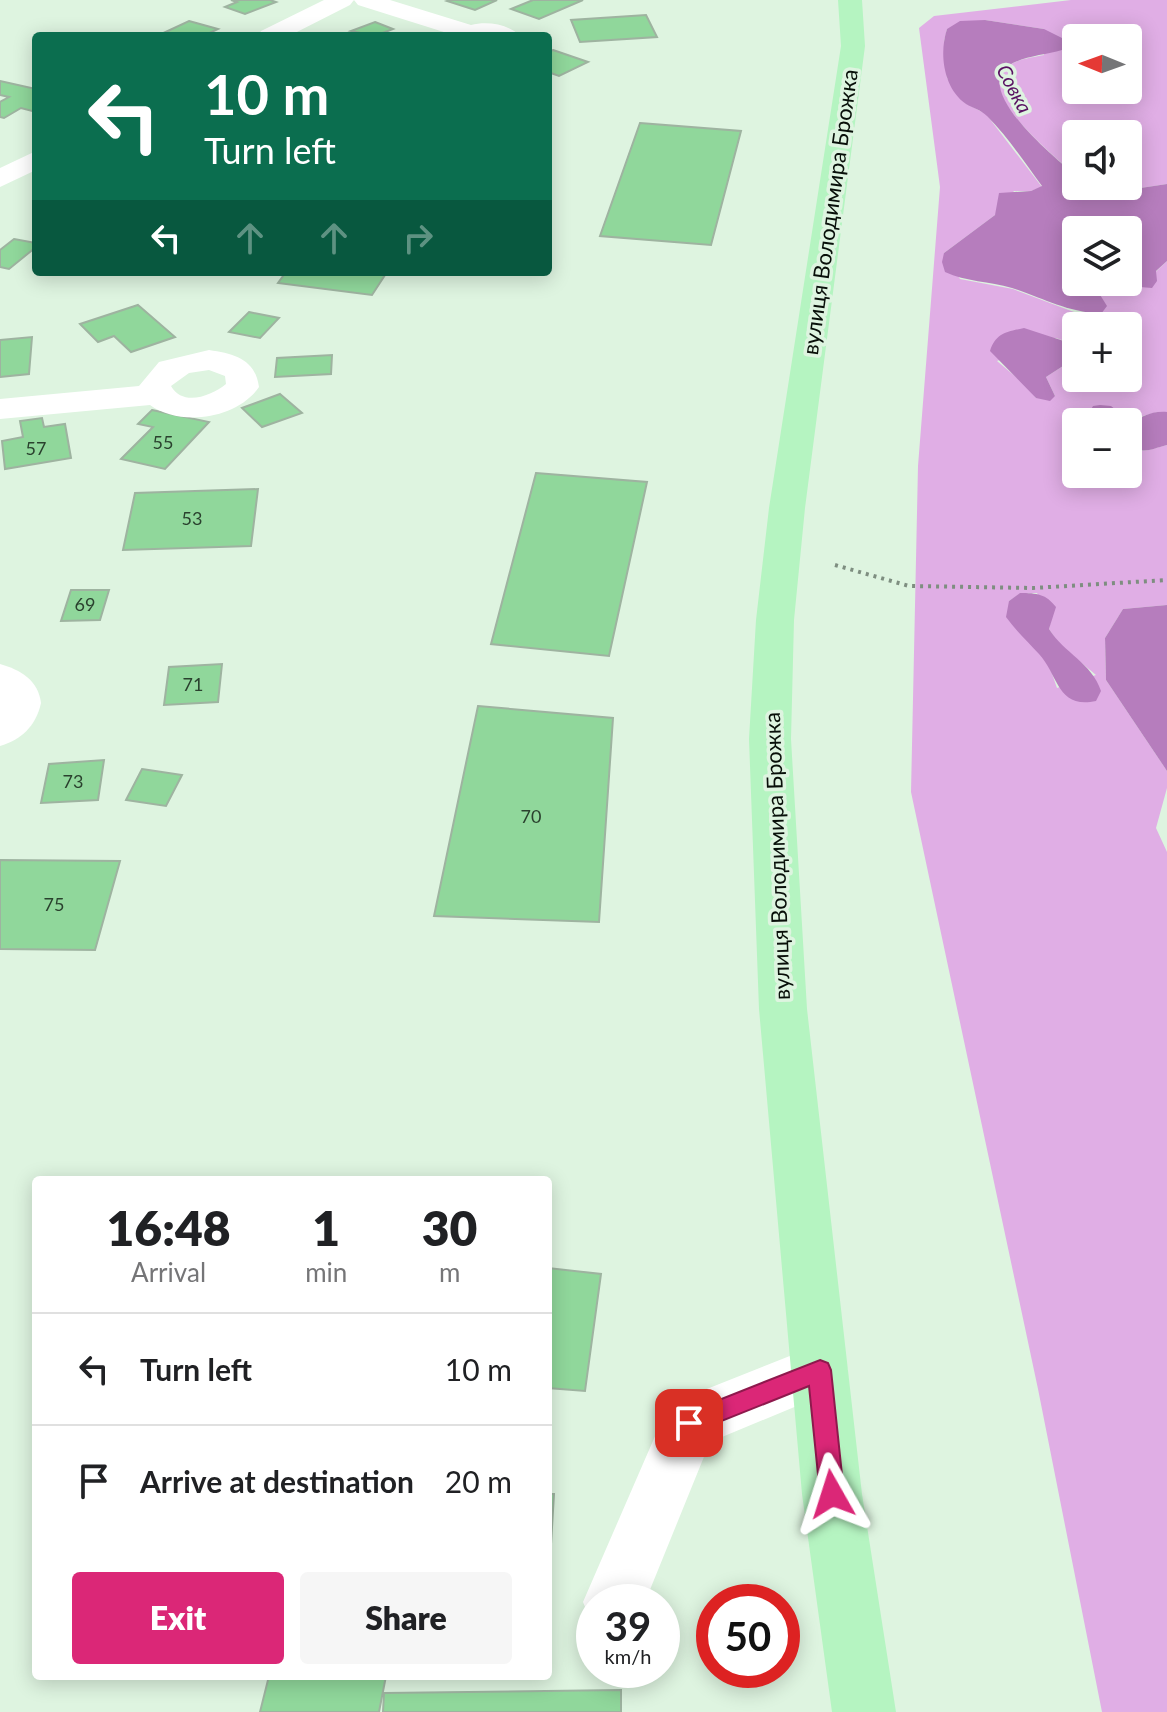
<!DOCTYPE html>
<html lang="en">
<head>
<meta charset="utf-8">
<style>
  :root { --surface:#fff; --page:#f6f6f6; --text:#202124; --muted:#757577; --line:#e0e0e0; --accent:#db2777 }
  body { margin:0; font-family:Lato,sans-serif; background:var(--page); color:var(--text); height:100vh; display:flex; flex-direction:column; font-size:30px; white-space:nowrap }
  * { box-sizing:border-box; margin:0 }
  p { font-size:26px; color:var(--muted) }
  .icon { flex:none; width:44px; height:44px; fill:none; stroke:currentColor; stroke-width:2; stroke-linecap:round; stroke-linejoin:round }
  .map { position:relative; flex:1; overflow:hidden }
  .details { position:absolute; left:32px; top:1176px; width:520px; height:504px; display:flex; flex-direction:column; background:var(--surface); border-radius:8px; box-shadow:0 4px 20px #0003 }
  .details>* { flex:none }
  .guide { position:absolute; left:32px; top:32px; width:520px; height:244px; border-radius:8px; box-shadow:0 4px 20px #0003; background:#0b6e4f; color:#fff; overflow:hidden }
  .needle { width:52px; rotate:271deg }
  .fabs { position:absolute; left:1062px; top:24px; display:grid; gap:16px }
  .fabs a { display:grid; place-items:center; width:80px; height:80px; border-radius:8px; background:var(--surface); box-shadow:0 4px 20px #0003; font-size:40px }
  .speed { position:absolute; left:576px; top:1584px; display:flex; gap:16px; font-size:40px; font-weight:700; text-align:center }
  .speed>* { display:grid; place-content:center; width:104px; height:104px; border-radius:50%; background:var(--surface); box-shadow:0 4px 20px #0003; line-height:1 }
  .speed small { font-size:20px; font-weight:400 }
  .speed .limit { border:12px solid #d22; background:#fff; color:#111 }
  .pin { position:absolute; display:grid; place-items:center; width:68px; height:68px; color:#fff; margin:-34px; border-radius:16px; box-shadow:0 4px 12px #0006 }
  .me { position:absolute; width:88px; margin:-44px; rotate:354deg; stroke-linejoin:round; filter:drop-shadow(0 0 6px #0008) }
  .turn { display:flex; align-items:center; gap:28px; height:168px; padding:0 40px; font-size:36px }
  .turn .icon { width:104px; height:104px; stroke-width:2.5 }
  .turn b { display:block; font-size:56px; line-height:68px }
  .lanes { display:flex; align-items:center; height:76px; padding:0 40px; background:#0003; justify-content:center; gap:40px; direction:ltr }
  .lanes .off { opacity:.35 }
  .eta { display:flex; justify-content:space-evenly; align-items:center; height:136px; text-align:center }
  .eta b { font-size:48px; font-weight:800; line-height:56px }
  .action { display:flex; gap:16px; margin-top:auto; padding:16px 40px }
  .action a { flex:1; height:92px; border-radius:8px; background:var(--accent); color:#fff; font-size:32px; font-weight:800; line-height:92px; text-align:center }
  .action a+a { background:var(--page); color:var(--text) }
  ul { padding:0; list-style:none }
  li { display:flex; align-items:center; gap:24px; height:112px; padding:0 40px; border-top:2px solid var(--line) }
  li div { flex:1 }
  li b { display:block; font-size:30px }
  li em { font-style:normal }
  .map>svg:first-child { display:block }
  .green { fill:#e0aee5; fill-rule:evenodd }
  .water { fill:#b67dbd }
  .building { fill:#90d79b; stroke:#9eb3a0; stroke-width:2 }
  .lines { fill:none; stroke-linecap:round; stroke-linejoin:round }
  .path { stroke:#7e8e80; stroke-width:4; stroke-dasharray:3 5; stroke-linecap:butt }
  .minor { fill:#fff; fill-rule:evenodd }
  .major { fill:#b5f4c1; fill-rule:evenodd }
  .route { fill:#db2777; stroke:#8e194d; stroke-width:2 }
  .labels { text-anchor:middle; stroke-width:7; stroke-linejoin:round; paint-order:stroke }
  .number-label { font-size:18px; fill:#2a412e }
  .far-water-label { font-size:20px; font-style:italic; fill:#591262; stroke:#def4e0 }
  .street-label { font-size:22px; fill:#080f09; stroke:#def4e0 }
</style>
</head>
<body>
<div class="map">
<svg width="1167" height="1712" viewBox="0 0 1167 1712">
  <rect width="100%" height="100%" fill="#def4e0"/>
  <path class="green" d="M 1071,0 L 1167,0 L 1167,184 L 1134,189 L 1105,186 L 1128,186 L 1128,134 L 1076,134 L 1076,176 C 1057,158 989,104 1000,76 C 1006,60 1030,58 1044,55 L 1044,29 L 985,20 L 947,29 L 944,41 L 947,78 L 965,103 L 986,114 L 1042,187 L 1031,191 L 1014,191 L 995,215 L 944,253 L 960,279 L 1013,289 L 1074,312 L 1101,314 L 1097,290 L 1105,282 L 1128,282 L 1140,287 L 1167,261 L 1167,412 C 1146,411 1142,422 1118,415 L 1116,410 L 1088,414 L 1092,422 L 1076,422 L 1076,474 L 1128,474 L 1128,447 C 1146,454 1150,449 1167,445 L 1167,605 L 1123,609 L 1105,638 L 1106,680 L 1167,771 L 1167,788 L 1156,828 L 1167,852 L 1167,1712 L 1102,1712 L 1038,1389 L 911,792 L 918,466 L 940,187 L 919,28 L 934,16 ZM 1076,38 L 1128,38 L 1128,90 L 1076,90 ZM 1076,326 L 1128,326 L 1128,375 L 1132,379 L 1125,389 L 1115,389 L 1104,378 L 1076,378 L 1076,368 L 1063,366 L 1046,377 L 1055,396 L 1036,398 L 1029,388 L 997,361 L 1056,338 L 1076,345 ZM 1021,593 L 1037,593 L 1051,620 L 1049,629 L 1059,644 L 1096,675 L 1057,688 L 1050,668 L 1009,601 Z"/>
  <g class="water">
    <path d="M 985,20 L 1044,29 L 1064,39 L 1062,50 C 1045,55 1023,56 1008,66 C 973,92 1057,159 1076,176 L 1076,186 L 1134,189 L 1167,184 L 1167,261 L 1156,271 L 1157,281 L 1152,288 L 1140,287 L 1128,282 L 1128,230 L 1076,230 L 1076,282 L 1105,282 L 1097,290 L 1107,306 L 1101,314 C 1064,311 1045,299 1012,288 C 989,281 966,282 945,272 L 942,262 L 944,253 L 995,215 L 999,193 L 1031,191 L 1042,186 C 1025,163 1008,137 987,116 C 981,110 973,108 966,104 C 943,88 939,53 947,29 L 960,21 Z"/>
    <path d="M 1024,328 L 1076,345 L 1076,368 L 1063,366 L 1046,377 L 1055,396 L 1050,401 L 1036,398 L 990,351 C 996,333 1006,332 1024,328 Z"/>
    <path d="M 1100,405 L 1111,406 C 1141,432 1137,410 1167,412 L 1167,445 C 1151,449 1146,454 1128,447 L 1128,422 L 1092,422 L 1088,415 L 1093,406 Z"/>
    <path d="M 1020,593 C 1037,593 1046,594 1056,607 L 1049,629 C 1064,653 1092,663 1101,691 L 1096,701 C 1057,709 1059,676 1039,654 C 1028,642 1016,631 1006,617 L 1009,601 Z"/>
    <path d="M 1167,605 L 1167,771 L 1106,680 L 1105,638 L 1123,609 Z"/>
  </g>
  <g class="building">
    <path d="M 231,0 L 270,0 L 276,2 L 245,14 L 225,7 L 237,2 Z"/>
    <path d="M 450,0 L 497,0 L 475,10 L 447,1 Z"/>
    <path d="M 533,0 L 583,0 L 539,19 L 511,9 Z"/>
    <path d="M 646,15 L 657,37 L 580,42 L 571,20 Z"/>
    <path d="M 189,21 L 218,29 L 203,36 L 157,36 Z"/>
    <path d="M 375,22 L 393,29 L 375,36 L 351,31 Z"/>
    <path d="M 553,50 L 588,62 L 559,76 L 548,72 L 548,53 Z"/>
    <path d="M 0,81 L 36,89 L 36,112 L 21,108 L 4,118 L 0,117 L 0,102 L 9,97 L 0,95 Z"/>
    <path d="M 640,123 L 741,131 L 711,245 L 600,236 Z"/>
    <path d="M 14,239 L 36,243 L 36,247 L 9,269 L 0,267 L 0,250 Z"/>
    <path d="M 286,272 L 387,272 L 372,295 L 278,283 Z"/>
    <path d="M 138,305 L 175,337 L 131,352 L 114,336 L 98,342 L 80,324 Z"/>
    <path d="M 249,312 L 279,318 L 260,338 L 229,332 Z"/>
    <path d="M 32,337 L 29,374 L 0,377 L 0,340 Z"/>
    <path d="M 332,355 L 331,374 L 275,377 L 277,358 Z"/>
    <path d="M 280,394 L 302,413 L 262,427 L 242,408 Z"/>
    <path d="M 152,410 L 209,422 L 165,469 L 121,459 L 153,427 L 138,424 Z"/>
    <path d="M 42,418 L 44,427 L 65,424 L 71,458 L 5,469 L 2,441 L 23,437 L 20,421 Z"/>
    <path d="M 536,473 L 647,482 L 609,656 L 491,644 Z"/>
    <path d="M 258,489 L 251,546 L 123,550 L 135,493 Z"/>
    <path d="M 71,590 L 109,590 L 100,620 L 61,621 Z"/>
    <path d="M 222,664 L 218,702 L 164,705 L 169,667 Z"/>
    <path d="M 478,706 L 613,718 L 599,922 L 434,916 Z"/>
    <path d="M 104,760 L 98,800 L 41,803 L 49,764 Z"/>
    <path d="M 142,769 L 182,775 L 166,806 L 126,800 Z"/>
    <path d="M 0,860 L 120,861 L 95,950 L 0,949 Z"/>
    <path d="M 548,1268 L 601,1274 L 585,1391 L 548,1388 Z"/>
    <path d="M 548,1494 L 554,1494 L 551,1544 L 548,1544 Z"/>
    <path d="M 269,1676 L 386,1676 L 379,1712 L 260,1712 Z"/>
    <path d="M 621,1690 L 621,1712 L 383,1712 L 384,1693 Z"/>
  </g>
  <g class="lines">
    <path class="path" d="M 835,565 L 909,586 L 1033,588 L 1167,580"/>
    <g class="minor">
      <path d="M 324,0 L 354,0 L 350,5 L 289,36 L 258,36 L 261,31 Z"/>
      <path d="M 354,0 L 390,0 L 471,25 C 487,21 509,24 520,36 L 445,36 L 447,33 L 358,5 Z"/>
      <path d="M 36,151 L 36,170 L 0,187 L 0,168 Z"/>
      <path d="M 209,350 C 235,354 255,359 259,387 C 237,419 180,427 150,405 L 0,419 L 0,399 L 139,386 L 159,362 ZM 209,370 L 225,376 L 226,384 C 211,396 183,407 171,386 L 189,373 Z"/>
      <path d="M 0,664 C 21,670 38,680 41,703 C 36,726 21,740 0,746 Z"/>
      <path d="M 820,1344 L 840,1352 L 848,1370 L 840,1388 L 710,1442 L 645,1602 L 594,1602 L 592,1624 L 583,1602 L 669,1404 Z"/>
    </g>
    <path class="major" d="M 838,0 L 862,0 L 865,46 L 805,508 L 794,620 L 791,739 L 807,1009 L 862,1494 L 896,1712 L 832,1712 L 802,1494 L 759,1009 L 749,739 L 756,620 L 769,508 L 841,46 Z"/>
  </g>
  <path class="route" d="M 820,1360 L 828,1363 L 831,1370 L 844,1494 L 840,1502 L 832,1506 L 823,1502 L 820,1494 L 809,1386 L 689,1434 L 681,1431 L 677,1423 L 681,1415 Z"/>
  <g class="labels">
    <g class="number-label">
      <text x="163" y="449">55</text>
      <text x="36" y="455">57</text>
      <text x="192" y="525">53</text>
      <text x="85" y="611">69</text>
      <text x="193" y="691">71</text>
      <text x="73" y="788">73</text>
      <text x="531" y="823">70</text>
      <text x="54" y="911">75</text>
    </g>
    <g class="far-water-label">
      <text transform="translate(1014 89) rotate(62)" y="7">Совка</text>
    </g>
    <g class="street-label">
      <text transform="translate(830 212) rotate(-82)" y="8">вулиця Володимира Брожка</text>
      <text transform="translate(777 856) rotate(-92)" y="8">вулиця Володимира Брожка</text>
    </g>
  </g>
</svg>
<div class="fabs">
<a><svg class="needle" viewBox="-14 -14 28 28"><path d="M0-13l5 13h-10z" fill="#e53935"/><path d="M0 13l5-13h-10z" fill="#757577"/></svg></a>
<a><svg class="icon" aria-label="sound" viewBox="0 0 24 24"><path d="M4 9h4l5-4v14l-5-4H4zM17 9q2 3 0 6"/></svg></a>
<a><svg class="icon" aria-label="layers" viewBox="0 0 24 24"><path d="M12 4l9 5-9 5-9-5zM3 14l9 5 9-5"/></svg></a>
<a>+</a>
<a>−</a>
</div>
<div class="speed"><div>39<small>km/h</small></div><div class="limit">50</div></div>
<div class="pin" style="left:689px;top:1423px;background:#d93025"><svg class="icon" aria-label="arrive" viewBox="0 0 24 24"><path d="M6 21V4h12l-3 4 3 4H6"/></svg></div>
<svg class="me" style="left:832px;top:1494px" viewBox="-20 -20 40 40"><path d="M0-17L14 15 0 8-14 15z" fill="#db2777" stroke="#fff" stroke-width="4"/></svg>
<div class="guide">
<div class="turn"><svg class="icon" aria-label="left" viewBox="0 0 24 24"><path d="M17 20v-9H6M10 6l-5 5 5 5"/></svg><div><b>10 m</b>Turn left</div></div>
<div class="lanes"><svg class="icon" aria-label="left" viewBox="0 0 24 24"><path d="M17 20v-9H6M10 6l-5 5 5 5"/></svg><svg class="icon off" aria-label="ahead" viewBox="0 0 24 24"><path d="M12 20V5M6 11l6-6 6 6"/></svg><svg class="icon off" aria-label="ahead" viewBox="0 0 24 24"><path d="M12 20V5M6 11l6-6 6 6"/></svg><svg class="icon off" aria-label="right" viewBox="0 0 24 24"><path d="M7 20v-9h11M14 6l5 5-5 5"/></svg></div>
</div>
<section class="details">
<div class="eta">
<div><b>16:48</b><p>Arrival</p></div>
<div><b>1</b><p>min</p></div>
<div><b>30</b><p>m</p></div>
</div>
<ul>
<li><svg class="icon" aria-label="left" viewBox="0 0 24 24"><path d="M17 20v-9H6M10 6l-5 5 5 5"/></svg><div><b>Turn left</b></div><em>10 m</em></li>
<li><svg class="icon" aria-label="arrive" viewBox="0 0 24 24"><path d="M6 21V4h12l-3 4 3 4H6"/></svg><div><b>Arrive at destination</b></div><em>20 m</em></li>
</ul>
<div class="action"><a>Exit</a><a>Share</a></div>
</section>
</div>
</body>
</html>
